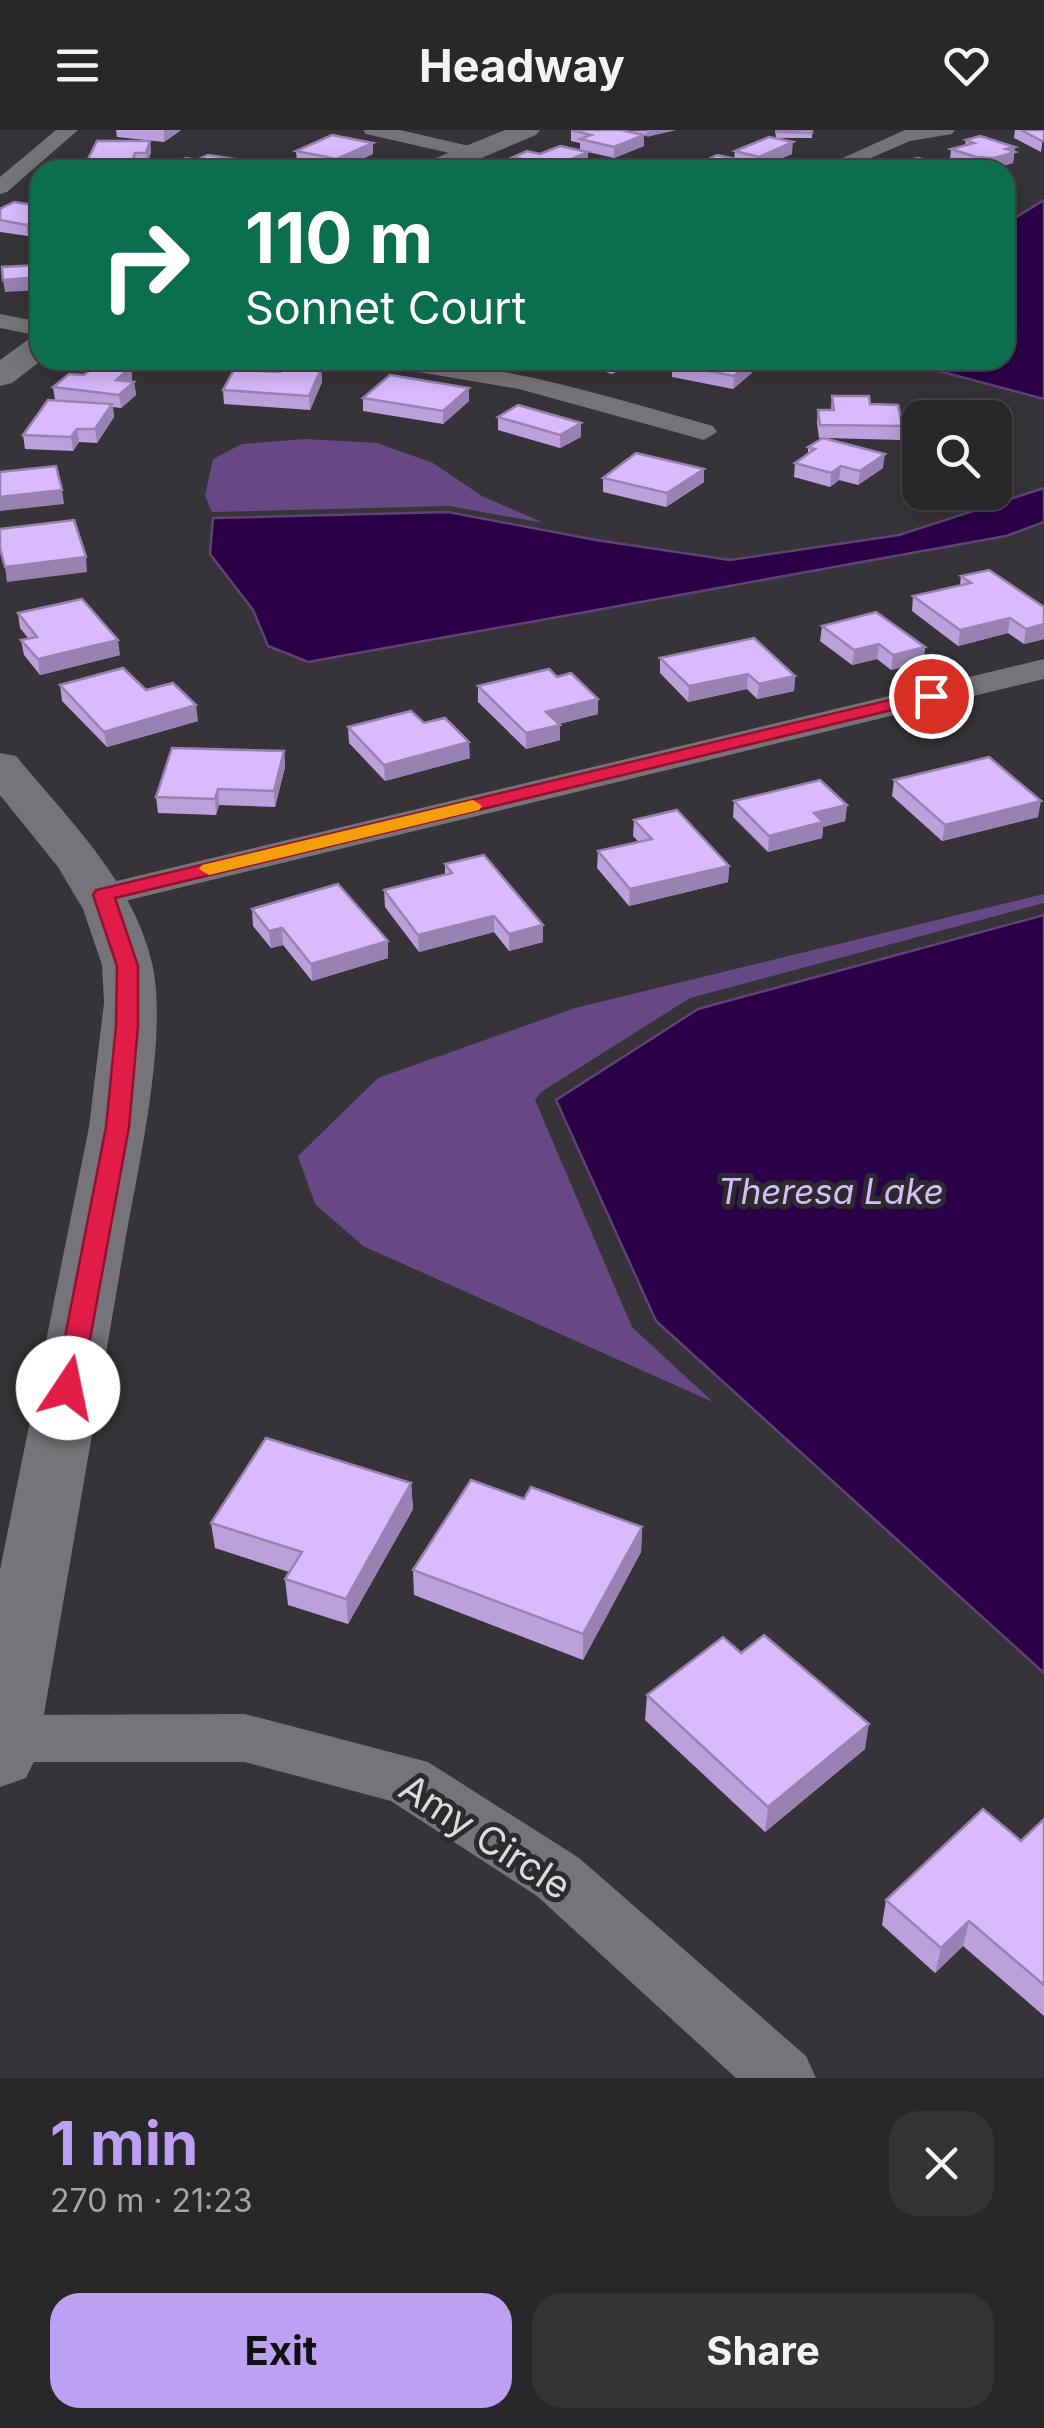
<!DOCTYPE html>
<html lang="en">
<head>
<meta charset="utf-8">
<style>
  :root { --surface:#28272a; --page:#343336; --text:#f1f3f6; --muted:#a5a5a8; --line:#444447; --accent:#bca0f2 }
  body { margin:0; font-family:Inter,sans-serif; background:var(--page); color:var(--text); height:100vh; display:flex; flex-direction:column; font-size:38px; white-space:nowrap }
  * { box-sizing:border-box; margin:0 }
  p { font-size:32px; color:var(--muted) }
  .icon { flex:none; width:55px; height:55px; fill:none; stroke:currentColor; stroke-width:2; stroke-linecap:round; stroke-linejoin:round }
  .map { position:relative; height:1948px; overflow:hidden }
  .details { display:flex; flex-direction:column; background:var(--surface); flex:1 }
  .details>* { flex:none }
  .banner { position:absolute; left:30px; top:30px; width:985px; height:210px; border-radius:30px; box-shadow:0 5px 25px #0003,0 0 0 2px var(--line); background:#0b6e4f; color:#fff; overflow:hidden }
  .controls { position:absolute; left:902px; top:270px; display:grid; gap:20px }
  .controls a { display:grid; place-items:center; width:110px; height:110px; border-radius:20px; background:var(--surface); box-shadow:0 5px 25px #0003,0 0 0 2px var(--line); font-size:50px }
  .pin { position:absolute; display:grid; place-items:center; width:85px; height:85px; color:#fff; margin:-42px; border:5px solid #fff; border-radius:50%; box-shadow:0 2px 10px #0007 }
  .me { position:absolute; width:110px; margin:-55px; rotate:11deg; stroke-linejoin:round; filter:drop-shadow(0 0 8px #0008) }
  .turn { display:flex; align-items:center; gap:35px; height:210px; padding:0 50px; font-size:45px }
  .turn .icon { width:130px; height:130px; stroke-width:2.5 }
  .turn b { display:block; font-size:70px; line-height:85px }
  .round { display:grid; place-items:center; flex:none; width:105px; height:105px; border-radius:30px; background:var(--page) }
  .summary { display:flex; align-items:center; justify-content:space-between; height:170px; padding:0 50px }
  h1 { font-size:60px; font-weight:700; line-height:75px; color:var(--accent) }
  .button { display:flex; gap:20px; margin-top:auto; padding:20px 50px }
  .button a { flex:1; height:115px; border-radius:30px; background:var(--accent); color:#111; font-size:40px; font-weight:700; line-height:115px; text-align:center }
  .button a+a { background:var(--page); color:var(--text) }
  header { display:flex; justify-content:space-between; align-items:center; height:130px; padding:0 50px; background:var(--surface); font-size:45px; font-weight:700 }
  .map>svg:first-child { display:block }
  .green { fill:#664885 }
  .water { fill:#2c0049; stroke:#614275; stroke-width:2.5 }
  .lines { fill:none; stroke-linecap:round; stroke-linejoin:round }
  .minor { fill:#767478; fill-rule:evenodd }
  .tertiary { fill:#767478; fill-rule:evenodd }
  .wall { fill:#bba0da }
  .shaded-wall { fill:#9882b1 }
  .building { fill:#d9bafd; stroke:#9882b1; stroke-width:2.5 }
  .route { fill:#e11d48; stroke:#92132f; stroke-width:2.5 }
  .slow { fill:#f59e0b }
  .labels { text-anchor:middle; stroke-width:10; stroke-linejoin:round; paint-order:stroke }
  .water-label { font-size:35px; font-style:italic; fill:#d7baf8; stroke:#2c2a2e }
  .near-street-label { font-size:38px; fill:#dcdbdd; stroke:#2c2a2e }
</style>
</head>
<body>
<header><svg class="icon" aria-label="menu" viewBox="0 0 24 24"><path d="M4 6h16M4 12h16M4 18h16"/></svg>Headway<svg class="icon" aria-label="heart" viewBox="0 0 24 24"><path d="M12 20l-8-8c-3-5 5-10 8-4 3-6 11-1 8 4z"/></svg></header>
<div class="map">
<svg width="1044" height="1948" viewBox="0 0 1044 1948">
  <rect width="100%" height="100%" fill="#363438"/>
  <g class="green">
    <path d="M 305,309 L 377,313 L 433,333 L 482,366 L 544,393 L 449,376 L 212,382 L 205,366 L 213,329 L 242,314 Z"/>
    <path d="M 1044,764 L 1044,773 L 690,868 L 541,962 L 535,970 L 632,1197 L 713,1272 L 363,1116 L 315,1074 L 298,1026 L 378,948 L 575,878 Z"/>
  </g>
  <g class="water">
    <path d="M 1044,70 L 1044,269 L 935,240 L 878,230 L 1005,230 L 1005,94 Z"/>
    <path d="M 1044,358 L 1044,392 L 1006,406 L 308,532 L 268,516 L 253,480 L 210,424 L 213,388 L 448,382 L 596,410 L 730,430 L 899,405 Z"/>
    <path d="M 1044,785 L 1044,1543 L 656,1191 L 556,970 L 698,879 Z"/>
  </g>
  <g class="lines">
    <g class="minor">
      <path d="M 56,0 L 78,0 L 7,62 L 0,64 L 0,47 Z"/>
      <path d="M 363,0 L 400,0 L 478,18 L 481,22 L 471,28 L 366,4 Z"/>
      <path d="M 905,0 L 955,0 L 952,4 L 910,11 L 843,40 L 816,40 Z"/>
      <path d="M 0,184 L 40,192 L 40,206 L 0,198 Z"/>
      <path d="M 382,230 C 497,230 604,266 713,296 L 717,302 L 704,310 L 519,259 L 395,238 Z"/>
      <path d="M 1044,529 L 1044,549 L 104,776 L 91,773 L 85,765 L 91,757 L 104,754 Z"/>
      <path d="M 245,1584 L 428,1632 L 579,1728 L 806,1926 L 816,1948 L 736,1948 L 537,1766 L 391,1671 L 245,1632 L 0,1632 L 3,1585 Z"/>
    </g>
    <g class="tertiary">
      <path d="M 505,0 L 540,0 L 536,5 L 453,40 L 417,40 L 421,34 Z"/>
      <path d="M 40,206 L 42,230 L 12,253 L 0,256 L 0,230 L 29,209 Z"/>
      <path d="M 0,623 L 16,626 C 68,689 133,751 152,833 C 169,907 137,1041 124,1118 C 95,1287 66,1456 37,1625 L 26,1648 L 0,1657 L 0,1440 L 89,997 L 104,873 L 102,835 L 83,779 L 58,737 L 0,665 Z"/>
    </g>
  </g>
  <g class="wall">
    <path d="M 116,0 L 181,0 L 164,12 L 117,7 Z"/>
    <path d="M 571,0 L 624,1 L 676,0 L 644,6 L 644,16 L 614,28 L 588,22 L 588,33 L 571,40 L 494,40 L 513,34 L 513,27 L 580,20 L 580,13 L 571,11 Z"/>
    <path d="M 775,0 L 812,0 L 812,8 L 776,8 Z"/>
    <path d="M 1015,0 L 1044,0 L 1041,22 L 1014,8 Z"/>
    <path d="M 966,10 L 1015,17 L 1013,33 L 993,39 L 975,38 L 950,30 L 951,19 L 965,15 Z"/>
    <path d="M 150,11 L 151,22 L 147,34 L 136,34 L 134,40 L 88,40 L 87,31 Z"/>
    <path d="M 296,21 L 373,24 L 338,40 L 297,32 Z"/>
    <path d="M 735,21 L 792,24 L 758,38 L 745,35 L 745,40 L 685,40 L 734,29 Z"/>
    <path d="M 40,76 L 40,100 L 28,106 L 0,102 L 0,79 Z"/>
    <path d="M 586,230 L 639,230 L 612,244 L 586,236 Z"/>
    <path d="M 677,230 L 755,230 L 754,241 L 733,259 L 672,247 L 672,234 Z"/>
    <path d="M 131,237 L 132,250 L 130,251 L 134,252 L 136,265 L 121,278 L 113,277 L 114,287 L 97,313 L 79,312 L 73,321 L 25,319 L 23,305 L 66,271 L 55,270 L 53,257 L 84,245 Z"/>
    <path d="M 321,239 L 322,252 L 310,280 L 224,274 L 223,260 L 280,242 Z"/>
    <path d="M 832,266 L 870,274 L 902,296 L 901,310 L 826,308 L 883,338 L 858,355 L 839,350 L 830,357 L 794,347 L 795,333 L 808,324 L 808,317 L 822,308 L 819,308 L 817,293 L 818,280 L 831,280 Z"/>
    <path d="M 363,268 L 469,271 L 443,294 L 363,281 Z"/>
    <path d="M 498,287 L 581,293 L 581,307 L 560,318 L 498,300 Z"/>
    <path d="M 603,348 L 704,352 L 666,377 L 603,362 Z"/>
    <path d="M 961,446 L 1044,477 L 1044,509 L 1024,514 L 1008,503 L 958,516 L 912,481 L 913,466 L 960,455 Z"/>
    <path d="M 18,483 L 120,525 L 40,545 L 24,525 L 21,510 L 28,508 L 20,498 Z"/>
    <path d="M 822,496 L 925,517 L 923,532 L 891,540 L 877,529 L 852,535 L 820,511 Z"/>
    <path d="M 660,528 L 795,546 L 794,561 L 757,569 L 747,559 L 688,572 L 660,543 Z"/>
    <path d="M 557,547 L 598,569 L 598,584 L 559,594 L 560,610 L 526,619 L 478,572 L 478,556 Z"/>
    <path d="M 60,555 L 146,560 L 198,591 L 107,617 L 62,571 Z"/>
    <path d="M 424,593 L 470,628 L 385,651 L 349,613 L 348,597 Z"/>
    <path d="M 284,621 L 285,637 L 275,677 L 219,675 L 216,685 L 158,683 L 156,667 Z"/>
    <path d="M 894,650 L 1038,687 L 942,711 L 892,666 Z"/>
    <path d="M 734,671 L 847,675 L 845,691 L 823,697 L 822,708 L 768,722 L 733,687 Z"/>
    <path d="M 634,690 L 729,736 L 728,752 L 629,776 L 597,738 L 598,721 L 639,712 L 633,706 Z"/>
    <path d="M 445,734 L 543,812 L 509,821 L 494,802 L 419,822 L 385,777 L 384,760 L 445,745 Z"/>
    <path d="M 252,779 L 388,811 L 388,828 L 312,851 L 283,815 L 271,818 L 253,796 Z"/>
    <path d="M 411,1353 L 413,1379 L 348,1494 L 288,1475 L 285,1449 L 289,1442 L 215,1418 L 211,1393 Z"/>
    <path d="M 524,1369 L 642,1397 L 641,1422 L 583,1530 L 414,1465 L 413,1440 Z"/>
    <path d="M 647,1565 L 865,1619 L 765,1702 L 645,1590 Z"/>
    <path d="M 1044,1689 L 1044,1886 L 963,1816 L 935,1843 L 882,1795 L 886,1770 L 1021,1711 Z"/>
  </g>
  <g class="shaded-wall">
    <path d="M 164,0 L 181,0 L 164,12 Z"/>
    <path d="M 647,0 L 676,0 L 647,7 Z"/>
    <path d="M 644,5 L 644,16 L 614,28 L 614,17 Z"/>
    <path d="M 150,11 L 151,22 L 147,34 L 146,23 Z"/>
    <path d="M 793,12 L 792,24 L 758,38 L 759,27 Z"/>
    <path d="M 373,13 L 373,24 L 338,40 L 337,29 Z"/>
    <path d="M 1015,17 L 1013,33 L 993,39 L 994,28 L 1006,19 Z"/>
    <path d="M 588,22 L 588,33 L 571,40 L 555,40 L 555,36 Z"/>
    <path d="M 135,23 L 136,34 L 132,40 L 132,31 Z"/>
    <path d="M 240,30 L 241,40 L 220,40 Z"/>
    <path d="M 745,31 L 745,40 L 727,40 Z"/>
    <path d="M 40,87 L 40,100 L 28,106 L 26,95 Z"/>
    <path d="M 40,147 L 40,160 L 5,162 L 3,150 Z"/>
    <path d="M 614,230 L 639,230 L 612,244 L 613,231 Z"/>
    <path d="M 753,230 L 755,230 L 754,241 L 733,259 L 734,246 Z"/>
    <path d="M 131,237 L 132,250 L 117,263 L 116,250 Z"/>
    <path d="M 321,239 L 322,252 L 310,280 L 309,266 Z"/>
    <path d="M 134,252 L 136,265 L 121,278 L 119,265 Z"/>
    <path d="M 469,258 L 469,271 L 443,294 L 443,281 Z"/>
    <path d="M 112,274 L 114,287 L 97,313 L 95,299 Z"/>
    <path d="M 581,293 L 581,307 L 560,318 L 560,305 Z"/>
    <path d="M 77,299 L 79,312 L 73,321 L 71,307 Z"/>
    <path d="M 885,324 L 883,338 L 858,355 L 860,341 Z"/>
    <path d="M 841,336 L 839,350 L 830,357 L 831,343 Z"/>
    <path d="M 704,339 L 704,352 L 666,377 L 667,363 Z"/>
    <path d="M 62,360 L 64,374 L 0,381 L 0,367 Z"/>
    <path d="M 86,427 L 87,442 L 7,452 L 5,437 Z"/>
    <path d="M 1010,488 L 1008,503 L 958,516 L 960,500 Z"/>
    <path d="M 1044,494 L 1044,509 L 1024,514 L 1026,499 Z"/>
    <path d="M 118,510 L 120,525 L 40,545 L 38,529 Z"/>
    <path d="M 879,514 L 877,529 L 852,535 L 854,520 Z"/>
    <path d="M 925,517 L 923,532 L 891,540 L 893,525 Z"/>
    <path d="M 748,544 L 747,559 L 688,572 L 689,556 Z"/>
    <path d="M 795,546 L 794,561 L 757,569 L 759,554 Z"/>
    <path d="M 598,569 L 598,584 L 546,597 L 546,582 Z"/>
    <path d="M 196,575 L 198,591 L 107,617 L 104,602 Z"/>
    <path d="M 560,595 L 560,610 L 526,619 L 526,603 Z"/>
    <path d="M 469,612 L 470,628 L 385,651 L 384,635 Z"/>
    <path d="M 284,621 L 285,637 L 275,677 L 274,661 Z"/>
    <path d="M 218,659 L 219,675 L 216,685 L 215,669 Z"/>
    <path d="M 1041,671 L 1038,687 L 942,711 L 945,695 Z"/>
    <path d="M 847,675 L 845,691 L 823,697 L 822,708 L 768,722 L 769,706 L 814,683 Z"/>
    <path d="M 729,736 L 728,752 L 629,776 L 630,759 Z"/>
    <path d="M 494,786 L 494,802 L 419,822 L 418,805 Z"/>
    <path d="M 543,795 L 543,812 L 509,821 L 509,804 Z"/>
    <path d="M 282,798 L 283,815 L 271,818 L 269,801 Z"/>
    <path d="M 388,811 L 388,828 L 312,851 L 311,834 Z"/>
    <path d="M 411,1353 L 413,1379 L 348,1494 L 346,1469 Z"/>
    <path d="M 642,1397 L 641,1422 L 583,1530 L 583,1504 Z"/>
    <path d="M 869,1594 L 865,1619 L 765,1702 L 768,1677 Z"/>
    <path d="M 969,1791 L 963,1816 L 935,1843 L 941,1818 Z"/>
  </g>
  <g class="building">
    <path d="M 571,0 L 621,0 L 644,5 L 614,17 L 580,9 L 591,5 Z"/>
    <path d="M 776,0 L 812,0 L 812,3 L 777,2 Z"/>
    <path d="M 1021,0 L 1044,0 L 1044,10 L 1042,11 Z"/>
    <path d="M 332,5 L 373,13 L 337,29 L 296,21 Z"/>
    <path d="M 980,6 L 1015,17 L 1006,19 L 1015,22 L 994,28 L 976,27 L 951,19 L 974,13 L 966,10 Z"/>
    <path d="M 769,7 L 793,12 L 759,27 L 735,21 Z"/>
    <path d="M 97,11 L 150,11 L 146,23 L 135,23 L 132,31 L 87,31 Z"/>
    <path d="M 560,16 L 588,22 L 555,36 L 513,27 L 527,21 L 540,24 Z"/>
    <path d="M 208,25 L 240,30 L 220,40 L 169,40 L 164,39 L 186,28 L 197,30 Z"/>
    <path d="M 717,25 L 745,31 L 727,40 L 685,40 Z"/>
    <path d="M 918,28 L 964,39 L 872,39 Z"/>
    <path d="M 511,33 L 538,40 L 494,39 Z"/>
    <path d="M 263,36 L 286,40 L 256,40 Z"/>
    <path d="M 14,72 L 40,76 L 40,87 L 26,95 L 0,90 L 0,79 Z"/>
    <path d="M 40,135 L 40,147 L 3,150 L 2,137 Z"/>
    <path d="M 677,230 L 753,230 L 734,246 L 672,234 Z"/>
    <path d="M 99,233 L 131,237 L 116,250 L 134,252 L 119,265 L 53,257 L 69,244 L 84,245 Z"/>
    <path d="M 282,237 L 321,239 L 309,266 L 223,260 L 234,240 L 280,242 Z"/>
    <path d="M 390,245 L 469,258 L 443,281 L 363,268 Z"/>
    <path d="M 832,266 L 869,266 L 870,274 L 898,275 L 902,296 L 820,295 L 818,280 L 834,280 Z"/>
    <path d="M 48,270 L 112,274 L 95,299 L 77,299 L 71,307 L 23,305 Z"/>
    <path d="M 518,275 L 581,293 L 560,305 L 498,287 Z"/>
    <path d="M 823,308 L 885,324 L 860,341 L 841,336 L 831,343 L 795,333 L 815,319 L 808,317 Z"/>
    <path d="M 636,323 L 704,339 L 667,363 L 603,348 Z"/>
    <path d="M 56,336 L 62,360 L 0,367 L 0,342 Z"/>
    <path d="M 74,390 L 86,427 L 5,437 L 0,418 L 0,399 Z"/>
    <path d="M 989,440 L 1044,477 L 1044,494 L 1026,499 L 1010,488 L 960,500 L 913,466 L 971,453 L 961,446 Z"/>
    <path d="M 82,469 L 118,510 L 38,529 L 21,510 L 37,507 L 18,483 Z"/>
    <path d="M 876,482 L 925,517 L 893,525 L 879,514 L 854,520 L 822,496 Z"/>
    <path d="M 754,508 L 795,546 L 759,554 L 748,544 L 689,556 L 660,528 Z"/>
    <path d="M 123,538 L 146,560 L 173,553 L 196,575 L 104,602 L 60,555 Z"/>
    <path d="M 549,539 L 557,547 L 571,543 L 598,569 L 546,582 L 560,595 L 526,603 L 478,556 Z"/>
    <path d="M 411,581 L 424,593 L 445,588 L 469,612 L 384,635 L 348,597 Z"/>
    <path d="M 172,618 L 284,621 L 274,661 L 218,659 L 215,669 L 156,667 Z"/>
    <path d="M 989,627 L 1041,671 L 945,695 L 894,650 Z"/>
    <path d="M 820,650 L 847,675 L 814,683 L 823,692 L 769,706 L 734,671 Z"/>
    <path d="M 677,680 L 729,736 L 630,759 L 598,721 L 652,709 L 634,690 Z"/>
    <path d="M 484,725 L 543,795 L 509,804 L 494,786 L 418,805 L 384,760 L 452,743 L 445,734 Z"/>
    <path d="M 338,754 L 388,811 L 311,834 L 282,798 L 269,801 L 252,779 Z"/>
    <path d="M 266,1308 L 411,1353 L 346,1469 L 285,1449 L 302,1422 L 211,1393 Z"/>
    <path d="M 471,1350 L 524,1369 L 531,1357 L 642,1397 L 583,1504 L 413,1440 Z"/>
    <path d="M 764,1505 L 869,1594 L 768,1677 L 647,1565 L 723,1507 L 741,1523 Z"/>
    <path d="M 983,1679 L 1021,1711 L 1044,1689 L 1044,1855 L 969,1791 L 941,1818 L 886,1770 Z"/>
  </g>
  <path class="route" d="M 931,560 L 940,566 L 937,569 L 115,768 L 138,836 L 138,896 L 129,997 L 81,1258 L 78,1265 L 59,1265 L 55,1258 L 106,997 L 116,896 L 117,836 L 93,765 L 96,760 Z"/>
  <path class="slow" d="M 473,670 L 482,676 L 479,680 L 209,745 L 199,739 L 202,735 Z"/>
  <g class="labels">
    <g class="water-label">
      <text x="831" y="1074">Theresa Lake</text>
    </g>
    <g class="near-street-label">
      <text transform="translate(485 1707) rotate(33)" y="13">Amy Circle</text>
    </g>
  </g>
</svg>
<div class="controls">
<a><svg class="icon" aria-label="search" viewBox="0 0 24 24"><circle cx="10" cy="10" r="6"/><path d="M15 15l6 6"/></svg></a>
</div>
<div class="pin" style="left:931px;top:566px;background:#d93025"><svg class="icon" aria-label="arrive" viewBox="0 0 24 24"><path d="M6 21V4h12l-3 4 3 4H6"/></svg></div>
<svg class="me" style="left:68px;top:1258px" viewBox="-20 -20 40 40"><circle r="19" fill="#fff"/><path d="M0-13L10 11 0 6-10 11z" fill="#e11d48"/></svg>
<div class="banner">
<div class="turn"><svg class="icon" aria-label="right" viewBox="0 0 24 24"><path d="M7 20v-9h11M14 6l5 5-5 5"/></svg><div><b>110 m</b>Sonnet Court</div></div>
</div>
</div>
<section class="details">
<div class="summary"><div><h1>1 min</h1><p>270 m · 21:23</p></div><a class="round"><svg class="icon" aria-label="close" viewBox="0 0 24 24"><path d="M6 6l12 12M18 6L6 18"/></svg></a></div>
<div class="button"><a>Exit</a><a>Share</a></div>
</section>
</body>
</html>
